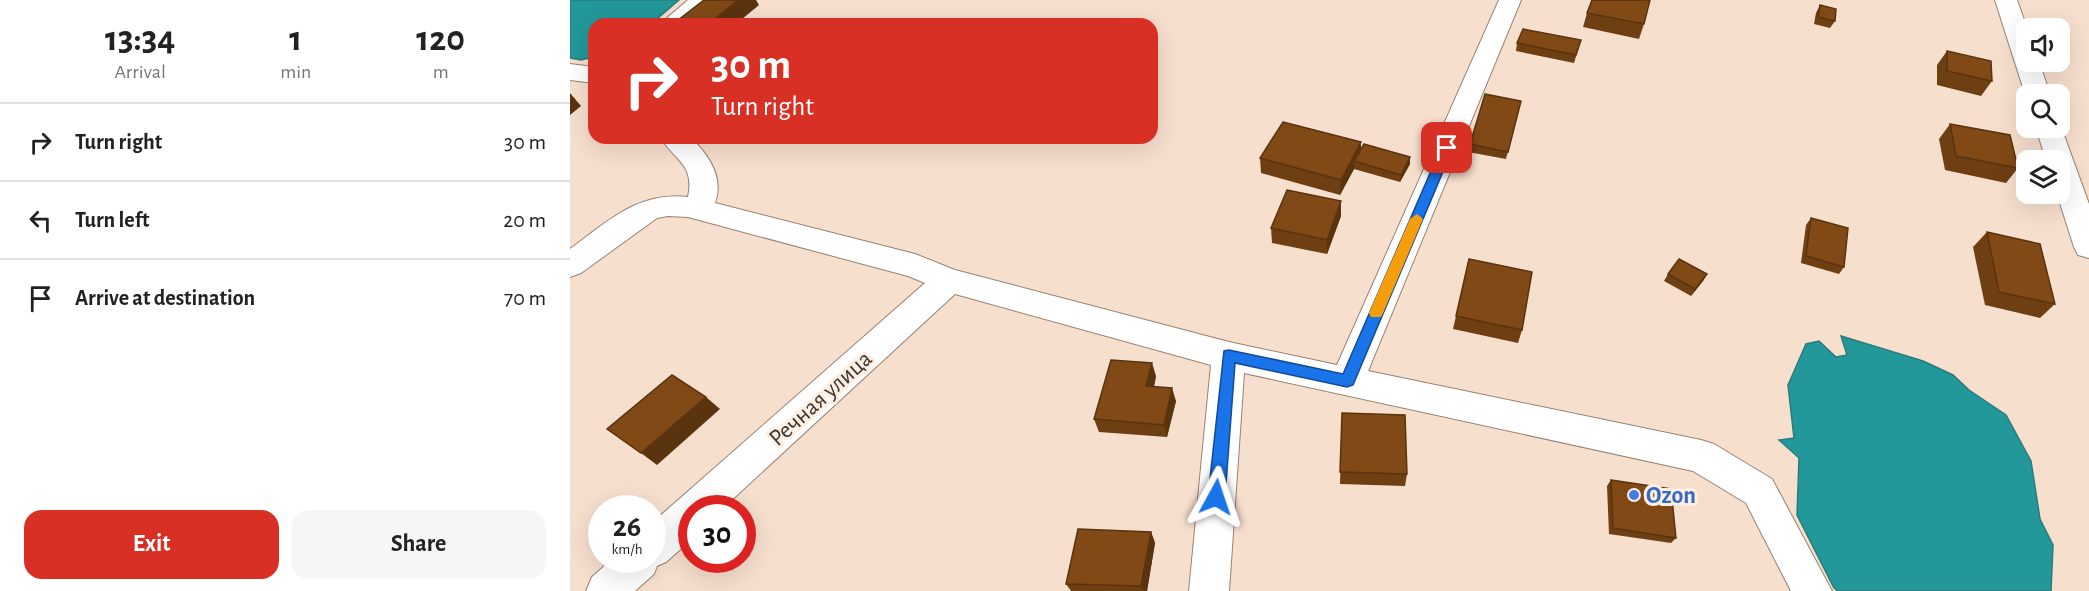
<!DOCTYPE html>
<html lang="en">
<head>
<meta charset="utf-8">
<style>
  :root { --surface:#fff; --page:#f6f6f6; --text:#222; --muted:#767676; --line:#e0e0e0; --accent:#d93025 }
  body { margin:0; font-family:"Alegreya Sans",sans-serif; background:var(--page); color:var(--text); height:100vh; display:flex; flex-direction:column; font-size:22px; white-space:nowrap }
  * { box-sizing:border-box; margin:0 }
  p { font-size:20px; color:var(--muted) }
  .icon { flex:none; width:33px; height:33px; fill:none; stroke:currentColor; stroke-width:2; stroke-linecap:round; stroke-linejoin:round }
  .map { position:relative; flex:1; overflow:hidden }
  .drawer { display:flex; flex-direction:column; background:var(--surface); width:570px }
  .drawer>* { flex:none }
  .hud { position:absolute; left:18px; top:18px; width:570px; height:126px; border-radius:18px; box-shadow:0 6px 24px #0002; background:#d93025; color:#fff; overflow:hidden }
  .controls { position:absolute; left:1446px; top:18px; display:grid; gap:12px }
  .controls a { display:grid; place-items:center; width:54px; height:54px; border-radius:12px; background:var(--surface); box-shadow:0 6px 24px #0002; font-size:30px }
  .speed { position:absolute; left:18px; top:495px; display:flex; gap:12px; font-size:30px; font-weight:700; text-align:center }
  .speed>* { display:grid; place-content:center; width:78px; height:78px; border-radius:50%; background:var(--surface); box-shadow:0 6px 24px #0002; line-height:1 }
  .speed small { font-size:15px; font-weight:400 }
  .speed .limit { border:9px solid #d22; background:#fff; color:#111 }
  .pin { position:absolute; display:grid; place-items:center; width:51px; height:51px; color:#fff; margin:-26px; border-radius:12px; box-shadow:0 3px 9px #0006 }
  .me { position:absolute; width:66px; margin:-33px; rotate:5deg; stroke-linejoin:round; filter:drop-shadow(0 0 4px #0008) }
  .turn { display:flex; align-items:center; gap:21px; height:126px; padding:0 24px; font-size:27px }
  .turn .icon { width:78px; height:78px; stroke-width:2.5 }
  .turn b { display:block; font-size:42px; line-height:51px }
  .eta { display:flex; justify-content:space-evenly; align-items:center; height:102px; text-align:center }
  .eta b { font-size:36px; font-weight:700; line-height:42px }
  .primary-button { display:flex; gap:12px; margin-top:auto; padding:12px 24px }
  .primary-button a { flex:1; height:69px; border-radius:18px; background:var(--accent); color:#fff; font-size:24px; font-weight:700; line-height:69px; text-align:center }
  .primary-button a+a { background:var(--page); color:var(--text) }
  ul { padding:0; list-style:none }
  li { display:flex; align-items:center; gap:18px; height:78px; padding:0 24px; border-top:2px solid var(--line) }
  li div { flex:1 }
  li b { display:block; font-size:22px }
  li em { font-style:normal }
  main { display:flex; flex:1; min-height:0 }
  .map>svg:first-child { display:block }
  .water { fill:#22989a; stroke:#2b7b7a; stroke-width:1.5 }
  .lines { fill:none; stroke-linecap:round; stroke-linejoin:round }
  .minor-casing { stroke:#978273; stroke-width:2 }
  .minor { fill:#fff; fill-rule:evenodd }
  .wall { fill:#6e3f13 }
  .shaded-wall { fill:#5a330f }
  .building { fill:#804916; stroke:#5a330f; stroke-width:1.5 }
  .route { fill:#1a73e8; stroke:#114b97; stroke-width:1.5 }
  .slow { fill:#f59e0b }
  .shop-dot { fill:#3f7fe0; stroke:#fdeee4; stroke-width:2 }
  .labels { text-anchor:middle; stroke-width:6; stroke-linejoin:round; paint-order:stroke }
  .street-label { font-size:24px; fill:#3f362f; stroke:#fdeee4 }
  .shop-label { font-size:24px; font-weight:bold; fill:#366cbe; stroke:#fdeee4; text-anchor:start }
</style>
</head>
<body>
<main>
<section class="drawer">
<div class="eta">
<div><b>13:34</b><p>Arrival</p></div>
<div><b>1</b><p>min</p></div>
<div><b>120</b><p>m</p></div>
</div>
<ul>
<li><svg class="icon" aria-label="right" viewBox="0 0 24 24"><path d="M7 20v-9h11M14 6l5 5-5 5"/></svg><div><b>Turn right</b></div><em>30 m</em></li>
<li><svg class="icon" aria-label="left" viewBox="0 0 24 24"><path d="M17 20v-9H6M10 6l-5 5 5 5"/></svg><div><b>Turn left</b></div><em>20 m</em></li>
<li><svg class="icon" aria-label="arrive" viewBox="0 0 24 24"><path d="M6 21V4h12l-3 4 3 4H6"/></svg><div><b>Arrive at destination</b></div><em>70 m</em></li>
</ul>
<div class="primary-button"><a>Exit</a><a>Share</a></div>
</section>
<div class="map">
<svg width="1519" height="591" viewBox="0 0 1519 591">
  <rect width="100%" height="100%" fill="#f7dfce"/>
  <g class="water">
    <path d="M 0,0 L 109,0 L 81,24 L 24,24 L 24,57 L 11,60 L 0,58 Z"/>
    <path d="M 1271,336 L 1353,361 L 1383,375 L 1399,390 L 1436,415 L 1461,461 L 1470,519 L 1483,545 L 1481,591 L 1268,591 L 1264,588 L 1227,515 L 1229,458 L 1209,440 L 1224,438 L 1218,385 L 1236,344 L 1249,341 L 1266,357 L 1277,355 Z"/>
  </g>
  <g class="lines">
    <g class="minor-casing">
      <g id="minor">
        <path d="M 118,0 L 143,0 L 116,24 L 90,24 Z"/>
        <path d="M 929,0 L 951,0 L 798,371 L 1131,440 L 1144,444 L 1202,479 L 1262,591 L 1221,591 L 1176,503 L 1123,471 L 674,373 L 659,591 L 619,591 L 641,365 L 385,294 L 153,508 L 122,508 L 122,539 L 96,562 L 87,566 L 84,574 L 65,591 L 16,591 L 22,577 L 41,560 L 82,560 L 82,523 L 355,283 L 338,276 L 118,217 L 98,216 L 87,218 L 11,273 L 0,277 L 0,249 C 38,221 69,191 118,197 C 125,164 105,161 91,138 L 121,138 C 139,155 154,178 145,203 L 345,254 L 385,270 L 659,342 L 767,365 Z"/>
        <path d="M 1425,0 L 1447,0 L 1457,28 L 1456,62 L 1469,62 L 1480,94 L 1456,96 L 1455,94 Z"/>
        <path d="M 0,64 L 24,67 L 24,83 L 0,80 Z"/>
        <path d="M 1490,124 L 1519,204 L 1519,258 L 1508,255 L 1504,247 L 1487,194 L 1490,194 L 1490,160 L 1476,160 L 1466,128 L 1490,128 Z"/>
      </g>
    </g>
    <use href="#minor" class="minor"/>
  </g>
  <g class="wall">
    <path d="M 1250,5 L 1265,21 L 1260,28 L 1244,24 L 1246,13 Z"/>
    <path d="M 1017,13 L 1074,24 L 1069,39 L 1013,27 Z"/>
    <path d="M 1011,40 L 1004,63 L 946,51 L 947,43 Z"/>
    <path d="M 1377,51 L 1422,81 L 1411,96 L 1367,85 L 1367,65 Z"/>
    <path d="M 951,101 L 936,159 L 898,152 L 900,144 Z"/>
    <path d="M 1380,124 L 1448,168 L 1436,183 L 1375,170 L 1369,139 Z"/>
    <path d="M 791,150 L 840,157 L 840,164 L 830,182 L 784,169 L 770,195 L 691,173 L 690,158 Z"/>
    <path d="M 771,216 L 757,254 L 702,243 L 701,228 Z"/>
    <path d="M 1241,218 L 1274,267 L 1269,274 L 1231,263 L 1236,225 Z"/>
    <path d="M 1417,232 L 1485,304 L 1470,318 L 1415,305 L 1403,247 Z"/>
    <path d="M 899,259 L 952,330 L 948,343 L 883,329 Z"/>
    <path d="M 1098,274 L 1137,274 L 1133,281 L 1121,296 L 1094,281 Z"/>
    <path d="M 586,376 L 584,387 L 606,401 L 597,437 L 529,432 L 524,419 Z"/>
    <path d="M 772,413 L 837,474 L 835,486 L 770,484 Z"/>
    <path d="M 1041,480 L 1106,538 L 1101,543 L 1039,534 L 1037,486 Z"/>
    <path d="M 581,532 L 585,543 L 577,591 L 501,591 L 496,584 Z"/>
  </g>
  <g class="shaded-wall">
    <path d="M 168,0 L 186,0 L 189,5 L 166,24 L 139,24 Z"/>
    <path d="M 0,93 L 11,106 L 0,115 Z"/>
    <path d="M 791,142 L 791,156 L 784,161 L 784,169 L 770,195 L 771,180 Z"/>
    <path d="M 840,157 L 840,164 L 830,182 L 831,175 Z"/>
    <path d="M 771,201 L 771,216 L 757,254 L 757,240 Z"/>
    <path d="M 1137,274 L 1133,281 L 1121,296 L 1125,289 Z"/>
    <path d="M 582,363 L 586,376 L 581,399 L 576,386 Z"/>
    <path d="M 602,388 L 606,401 L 597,437 L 594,425 Z"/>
    <path d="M 136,397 L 150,409 L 87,465 L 71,453 Z"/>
    <path d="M 581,532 L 585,543 L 577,591 L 574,591 L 571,586 Z"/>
  </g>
  <g class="building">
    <path d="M 134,0 L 168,0 L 139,24 L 103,24 Z"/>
    <path d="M 1022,0 L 1080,0 L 1074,24 L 1017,13 Z"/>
    <path d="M 1250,5 L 1266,9 L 1265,21 L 1248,17 Z"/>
    <path d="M 953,29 L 1011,40 L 1006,55 L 947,43 Z"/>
    <path d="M 1377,51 L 1421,61 L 1422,81 L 1377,71 Z"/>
    <path d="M 915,94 L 951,101 L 938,152 L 900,144 Z"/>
    <path d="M 713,122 L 791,142 L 771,180 L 690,158 Z"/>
    <path d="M 1380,124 L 1440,135 L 1448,168 L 1386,156 Z"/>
    <path d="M 794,144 L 840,157 L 831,175 L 784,161 Z"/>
    <path d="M 717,190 L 771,201 L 757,240 L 701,228 Z"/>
    <path d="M 1241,218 L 1278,228 L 1274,267 L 1236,256 Z"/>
    <path d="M 1417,232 L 1470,244 L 1485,304 L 1429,292 Z"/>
    <path d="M 899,259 L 962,272 L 952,330 L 886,316 Z"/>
    <path d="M 1109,259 L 1137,274 L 1125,289 L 1098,274 Z"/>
    <path d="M 541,360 L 582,363 L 576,386 L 602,388 L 594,425 L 524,419 Z"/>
    <path d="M 102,375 L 136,397 L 71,453 L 37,429 Z"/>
    <path d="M 772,413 L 835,415 L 837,474 L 770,472 Z"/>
    <path d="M 1041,480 L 1101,489 L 1106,538 L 1043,528 Z"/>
    <path d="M 508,529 L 581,532 L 571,586 L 496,584 Z"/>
  </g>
  <path class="route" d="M 877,144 L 883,148 L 783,385 L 777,387 L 665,363 L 655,497 L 652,502 L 646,504 L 641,502 L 638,497 L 654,351 L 659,350 L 773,374 L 871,148 Z"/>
  <path class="slow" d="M 847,214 L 853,219 L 813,313 L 811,317 L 801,317 L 799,313 L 840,219 Z"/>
  <circle class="shop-dot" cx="1064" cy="495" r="6"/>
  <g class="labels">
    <g class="street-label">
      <text transform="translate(250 398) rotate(-42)" y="8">Речная улица</text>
    </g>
    <g class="shop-label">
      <text x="1076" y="503">Ozon</text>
    </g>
  </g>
</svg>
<div class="controls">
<a><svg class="icon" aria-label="sound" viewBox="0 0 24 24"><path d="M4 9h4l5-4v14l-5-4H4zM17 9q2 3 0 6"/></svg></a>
<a><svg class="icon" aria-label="search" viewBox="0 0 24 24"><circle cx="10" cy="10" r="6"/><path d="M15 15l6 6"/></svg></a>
<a><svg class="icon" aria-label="layers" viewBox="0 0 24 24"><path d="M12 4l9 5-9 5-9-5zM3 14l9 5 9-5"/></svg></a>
</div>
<div class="speed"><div>26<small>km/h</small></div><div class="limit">30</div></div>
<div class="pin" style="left:877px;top:148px;background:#d93025"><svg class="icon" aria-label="arrive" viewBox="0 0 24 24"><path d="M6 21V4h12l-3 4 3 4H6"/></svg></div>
<svg class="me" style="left:646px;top:497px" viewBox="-20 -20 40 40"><path d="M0-17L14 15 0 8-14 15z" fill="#1a73e8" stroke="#fff" stroke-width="4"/></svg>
<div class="hud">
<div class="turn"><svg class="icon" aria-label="right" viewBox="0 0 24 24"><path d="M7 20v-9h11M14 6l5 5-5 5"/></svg><div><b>30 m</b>Turn right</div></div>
</div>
</div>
</main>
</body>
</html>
